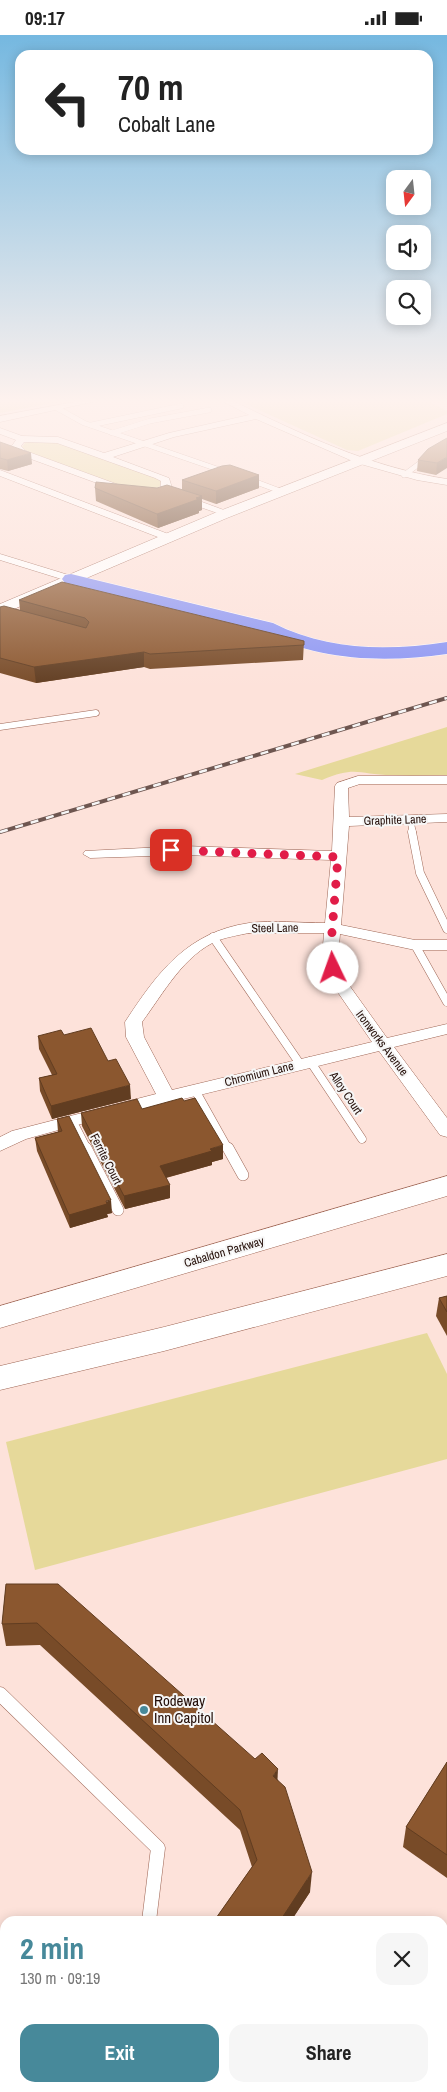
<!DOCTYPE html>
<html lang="en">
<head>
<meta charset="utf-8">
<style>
  :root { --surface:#fff; --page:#f6f6f6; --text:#222; --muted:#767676; --accent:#47899a }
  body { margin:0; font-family:"Archivo Narrow",sans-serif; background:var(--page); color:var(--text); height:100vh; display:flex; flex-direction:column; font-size:19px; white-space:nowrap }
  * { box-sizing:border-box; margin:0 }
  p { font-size:16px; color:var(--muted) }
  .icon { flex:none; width:28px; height:28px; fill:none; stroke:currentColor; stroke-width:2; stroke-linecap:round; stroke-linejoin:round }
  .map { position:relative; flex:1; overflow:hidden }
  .panel { position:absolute; left:0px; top:1881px; width:448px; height:176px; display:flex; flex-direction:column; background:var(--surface); border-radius:15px 15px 0 0; box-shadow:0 2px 12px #0003 }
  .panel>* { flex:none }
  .hud { position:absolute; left:15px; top:15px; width:418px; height:105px; border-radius:15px; box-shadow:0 2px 12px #0003; background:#fff; color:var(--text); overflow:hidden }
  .needle { width:32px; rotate:195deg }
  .fabs { position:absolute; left:386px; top:135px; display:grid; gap:10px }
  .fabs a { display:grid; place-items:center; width:45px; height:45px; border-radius:10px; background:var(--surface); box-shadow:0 2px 12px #0003; font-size:25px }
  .pin { position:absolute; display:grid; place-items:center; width:42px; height:42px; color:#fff; margin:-21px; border-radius:10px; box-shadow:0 2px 8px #0006 }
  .me { position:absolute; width:55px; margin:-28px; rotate:357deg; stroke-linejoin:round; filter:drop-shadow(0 0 4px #0008) }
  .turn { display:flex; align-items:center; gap:18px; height:105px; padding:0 20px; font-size:22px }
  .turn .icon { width:65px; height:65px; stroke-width:2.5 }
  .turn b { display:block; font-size:35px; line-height:42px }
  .round { display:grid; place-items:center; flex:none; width:52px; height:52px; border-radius:15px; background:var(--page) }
  .overview { display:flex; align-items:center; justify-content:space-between; height:85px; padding:0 20px }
  h1 { font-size:30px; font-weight:700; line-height:38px; color:var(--accent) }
  .action { display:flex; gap:10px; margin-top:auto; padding:10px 20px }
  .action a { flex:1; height:58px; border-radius:15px; background:var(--accent); color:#fff; font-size:20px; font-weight:700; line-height:58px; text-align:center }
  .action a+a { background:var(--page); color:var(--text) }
  .status { display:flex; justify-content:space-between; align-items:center; height:35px; padding:0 25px; background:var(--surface); direction:ltr }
  .status svg { height:14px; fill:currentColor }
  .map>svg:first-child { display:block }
  .green { fill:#e6d99a }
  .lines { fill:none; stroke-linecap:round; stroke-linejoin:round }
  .lane-far4-casing { stroke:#9e6655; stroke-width:5.5 }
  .lane-far3-casing { stroke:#9e6655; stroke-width:7 }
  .lane-far2-casing { stroke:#9e6655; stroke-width:9 }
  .lane-far1-casing { stroke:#9e6655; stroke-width:12 }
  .lane-casing { stroke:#9e6655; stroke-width:15 }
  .street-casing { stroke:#9e6655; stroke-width:1 }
  .secondary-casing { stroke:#9e6655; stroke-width:1 }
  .highway-casing { stroke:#fff; stroke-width:1 }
  .lane-far4 { stroke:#fff; stroke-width:5 }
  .lane-far3 { stroke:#fff; stroke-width:6 }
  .lane-far2 { stroke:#fff; stroke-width:8 }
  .lane-far1 { stroke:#fff; stroke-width:11 }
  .lane { stroke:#fff; stroke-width:14 }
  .street { fill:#fff; fill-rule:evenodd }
  .secondary { fill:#fff; fill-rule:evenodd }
  .highway { fill:#8c96f4; fill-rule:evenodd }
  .rail-casing { stroke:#6e5650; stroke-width:4 }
  .rail { stroke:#f6f6f6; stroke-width:2.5; stroke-dasharray:8; stroke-linecap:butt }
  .wall { fill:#784b28 }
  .shaded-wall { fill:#613d21 }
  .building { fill:#8b572f; stroke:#613d21 }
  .route { stroke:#e11d48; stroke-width:9; stroke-dasharray:0 16.2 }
  .poi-dot { fill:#47899a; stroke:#f6f6f6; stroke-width:2 }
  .labels { text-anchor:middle; stroke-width:4; stroke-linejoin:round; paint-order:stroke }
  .street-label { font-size:12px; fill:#230d07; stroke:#f6f6f6 }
  .near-poi-label { font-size:15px; fill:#230d07; stroke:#f6f6f6; text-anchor:start }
</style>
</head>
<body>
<div class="status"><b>09:17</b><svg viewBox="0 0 49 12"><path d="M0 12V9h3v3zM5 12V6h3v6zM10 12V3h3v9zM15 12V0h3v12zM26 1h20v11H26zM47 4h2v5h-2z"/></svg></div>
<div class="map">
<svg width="447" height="2057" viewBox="0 0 447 2057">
  <rect width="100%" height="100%" fill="#fde2da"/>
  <g class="green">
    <path d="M 0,366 L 64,366 L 0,378 Z"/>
    <path d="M 239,366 L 429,366 L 447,376 L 447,379 L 358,416 L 347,415 Z"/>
    <path d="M 32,406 L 55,406 L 160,443 L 163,449 L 157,453 L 129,454 L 27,417 L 21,413 L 25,408 Z"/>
    <path d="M 447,692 L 447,740 C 429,740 411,741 393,740 C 358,740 357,730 322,745 L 295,739 Z"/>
    <path d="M 427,1298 L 447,1339 L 447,1424 L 35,1535 L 6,1407 Z"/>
    <path d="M 0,2024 L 5,2028 L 5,2052 L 36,2053 L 41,2057 L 0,2057 Z"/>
  </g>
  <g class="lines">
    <g class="lane-far4-casing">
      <g id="lane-far4">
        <path d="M 57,373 L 84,388 L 226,437"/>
        <path d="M 91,390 L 181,371"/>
        <path d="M 112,398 L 150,386 L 209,375"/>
        <path d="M 404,440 L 423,426"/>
        <path d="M 248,444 L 283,457"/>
      </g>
    </g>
    <g class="lane-far3-casing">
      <g id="lane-far3">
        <path d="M 0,692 L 96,678"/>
        <path d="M 410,784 L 413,798"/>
      </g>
    </g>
    <g class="lane-far2-casing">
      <g id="lane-far2">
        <path d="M 412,797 L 420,838 L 447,894"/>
        <path d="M 213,902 L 300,1029"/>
        <path d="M 415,910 L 447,967"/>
        <path d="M 310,1026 L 362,1104"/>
        <path d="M 195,1055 L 228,1114"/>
        <path d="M 72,1085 L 87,1114"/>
      </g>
    </g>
    <g class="lane-far1-casing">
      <g id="lane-far1">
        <path d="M 86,1113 L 118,1175"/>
        <path d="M 228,1113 L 243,1140"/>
      </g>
    </g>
    <g class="lane-casing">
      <g id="lane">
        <path d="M 0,1659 L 158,1813 L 149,1886"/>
        <path d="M 442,1977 L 447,1977"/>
      </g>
    </g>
    <g class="street-casing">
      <g id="street">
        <path d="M 79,366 L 97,366 L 0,387 L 0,381 Z"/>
        <path d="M 222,366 L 233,366 C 303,400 370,432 447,444 L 447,450 L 417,445 L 357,428 L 256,384 L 174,402 L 113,422 L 169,443 L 172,453 L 168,459 L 165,460 L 160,457 L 161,446 L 155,443 L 57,408 L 24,407 L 21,411 L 26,416 L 130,454 L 130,458 L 127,459 L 20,420 L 11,412 L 16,405 L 0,399 L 0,393 L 22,401 L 58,402 L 104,418 L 169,398 L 249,380 Z"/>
        <path d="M 0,435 L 171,500 L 172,502 L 171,504 L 163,504 L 0,441 Z"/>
        <path d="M 177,460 L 183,460 L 232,478 L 223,480 L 177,464 Z"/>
        <path d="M 0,519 L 75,542 L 76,544 L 71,547 L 0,525 Z"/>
        <path d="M 358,741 L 447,741 L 447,749 L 360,749 L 348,753 L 349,782 L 447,779 L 447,787 L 349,791 L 341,890 L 415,905 L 447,905 L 447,915 L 415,915 L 340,899 L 338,923 L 344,943 L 387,1003 L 447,989 L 447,999 L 394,1012 L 447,1083 L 447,1102 L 440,1100 L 379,1016 L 73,1091 L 26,1104 L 0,1116 L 0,1102 L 12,1096 L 156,1059 L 126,1002 L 125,987 C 157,938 187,897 249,888 C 273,885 300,888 325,888 L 331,825 L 183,820 L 90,823 L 83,819 L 85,816 L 183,811 L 332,816 L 335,751 L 337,748 ZM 249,898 L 324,898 L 322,923 L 328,943 L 372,1007 L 172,1055 L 144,1002 L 142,987 C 163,959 184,919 219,905 C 228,902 239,900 249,898 Z"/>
      </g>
    </g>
    <g class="secondary-casing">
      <g id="secondary">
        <path d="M 447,388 L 447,396 L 227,483 L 0,580 L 0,569 L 217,477 Z"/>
        <path d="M 447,1141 L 447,1161 L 0,1293 L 0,1271 Z"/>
        <path d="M 447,1219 L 447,1241 L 164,1316 L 0,1355 L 0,1331 L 164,1292 Z"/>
        <path d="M 0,1955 L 5,1957 L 5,2004 L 0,2002 Z"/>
        <path d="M 95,2052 L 147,2052 L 148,2057 L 97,2057 Z"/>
      </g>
    </g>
    <g class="highway-casing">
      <path id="highway" d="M 71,539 L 273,588 C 328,616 388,616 447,607 L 447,619 C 383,628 318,626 261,596 L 65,548 L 62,544 L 65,540 Z"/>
    </g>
    <use href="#lane-far4" class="lane-far4"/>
    <use href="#lane-far3" class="lane-far3"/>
    <use href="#lane-far2" class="lane-far2"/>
    <use href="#lane-far1" class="lane-far1"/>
    <use href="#lane" class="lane"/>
    <use href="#street" class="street"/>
    <use href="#secondary" class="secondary"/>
    <use href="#highway" class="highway"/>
    <g class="rail-casing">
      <path id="rail" d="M 0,797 L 447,663"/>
    </g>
    <use href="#rail" class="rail"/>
  </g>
  <g class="wall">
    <path d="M 447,403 L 436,440 L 417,436 L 418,425 Z"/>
    <path d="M 0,407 L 32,429 L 8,436 L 0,434 Z"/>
    <path d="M 259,440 L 259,453 L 216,469 L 202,464 L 202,475 L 199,476 L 199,478 L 158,493 L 96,466 L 95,453 L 157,453 L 182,455 L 182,445 Z"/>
    <path d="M 19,565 L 304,606 L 303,625 L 150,634 L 144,632 L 36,648 L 0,638 L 0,572 L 20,575 Z"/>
    <path d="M 64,1000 L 108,1026 L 131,1064 L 52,1084 L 40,1056 L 39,1043 L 52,1040 L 39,1014 L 38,1001 Z"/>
    <path d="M 184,1066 L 223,1124 L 212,1127 L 212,1130 L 166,1143 L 170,1163 L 125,1174 L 82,1091 L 81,1078 L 142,1074 Z"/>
    <path d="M 57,1084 L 112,1178 L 107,1179 L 108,1182 L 70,1193 L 37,1116 L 35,1103 L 58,1097 Z"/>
    <path d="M 447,1261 L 447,1301 L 436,1281 L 439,1263 Z"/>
    <path d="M 6,1549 L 278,1745 L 310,1857 L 291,1886 L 214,1886 L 252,1832 L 240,1795 L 40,1610 L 6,1611 L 2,1589 Z"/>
    <path d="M 447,1727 L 447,1843 L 403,1812 L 406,1792 Z"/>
  </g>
  <g class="shaded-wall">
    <path d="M 31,418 L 32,429 L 8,436 L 7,425 Z"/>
    <path d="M 447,422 L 447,433 L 436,440 L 437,428 Z"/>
    <path d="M 259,440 L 259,453 L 216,469 L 216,456 Z"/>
    <path d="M 202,461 L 202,475 L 199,476 L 199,478 L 158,493 L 157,479 Z"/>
    <path d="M 144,617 L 144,632 L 36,648 L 34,632 Z"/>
    <path d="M 130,1050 L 131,1064 L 52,1084 L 51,1071 Z"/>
    <path d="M 223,1110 L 223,1124 L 212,1127 L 212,1130 L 161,1144 L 160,1131 L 210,1114 Z"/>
    <path d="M 170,1150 L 170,1163 L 125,1174 L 124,1161 Z"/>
    <path d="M 111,1165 L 112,1178 L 107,1179 L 108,1182 L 70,1193 L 69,1180 Z"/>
    <path d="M 278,1734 L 277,1755 L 273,1741 Z"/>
    <path d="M 312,1837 L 310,1857 L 291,1886 L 280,1886 Z"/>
  </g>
  <g class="building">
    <path d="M 447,403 L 447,422 L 437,428 L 418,425 L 428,414 Z"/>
    <path d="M 0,407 L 31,418 L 7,425 L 0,423 Z"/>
    <path d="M 230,430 L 259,440 L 216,456 L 182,445 L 222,431 Z"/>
    <path d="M 96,447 L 157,453 L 167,450 L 202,461 L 196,463 L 199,464 L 157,479 L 95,453 Z"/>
    <path d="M 62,547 L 304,606 L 304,610 L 150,619 L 144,617 L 34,632 L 0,623 L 0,572 L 4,571 L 86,593 L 89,587 L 85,583 L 19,565 Z"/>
    <path d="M 91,993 L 108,1026 L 116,1024 L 130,1050 L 51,1071 L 39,1043 L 57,1039 L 38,1001 L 61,995 L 64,1000 Z"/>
    <path d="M 182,1063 L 184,1066 L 195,1063 L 223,1110 L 210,1114 L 212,1116 L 160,1131 L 170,1150 L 124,1161 L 81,1078 L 137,1064 L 142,1074 Z"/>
    <path d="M 69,1081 L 111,1165 L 106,1166 L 107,1169 L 69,1180 L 35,1103 L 62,1096 L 57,1084 Z"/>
    <path d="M 447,1261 L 447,1277 L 439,1263 Z"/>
    <path d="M 6,1549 L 58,1549 L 255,1724 L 262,1718 L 278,1734 L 273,1741 L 285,1752 L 312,1837 L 280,1886 L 214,1886 L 257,1825 L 240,1775 L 37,1588 L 2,1589 Z"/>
    <path d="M 447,1727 L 447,1820 L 406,1792 Z"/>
  </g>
  <linearGradient id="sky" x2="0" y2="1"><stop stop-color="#75b8e0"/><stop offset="0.56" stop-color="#fef2ee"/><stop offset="1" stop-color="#fef2ee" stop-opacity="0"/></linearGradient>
  <rect width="447" height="654" fill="url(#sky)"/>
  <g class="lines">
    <path class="route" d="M 171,815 L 338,822 L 330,922 L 333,933"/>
  </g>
  <circle class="poi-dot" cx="144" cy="1675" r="5"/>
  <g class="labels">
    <g class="street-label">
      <text transform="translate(395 785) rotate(-2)" y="4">Graphite Lane</text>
      <text transform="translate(275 893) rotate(-1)" y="4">Steel Lane</text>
      <text transform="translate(382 1008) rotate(53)" y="4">Ironworks Avenue</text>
      <text transform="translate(259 1039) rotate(-14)" y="4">Chromium Lane</text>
      <text transform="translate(346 1058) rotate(56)" y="4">Alloy Court</text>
      <text transform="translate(106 1124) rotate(63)" y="4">Ferrite Court</text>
      <text transform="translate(224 1217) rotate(-16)" y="4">Cabaldon Parkway</text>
    </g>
    <g class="near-poi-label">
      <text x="154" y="1671">Rodeway<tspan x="154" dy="17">Inn Capitol</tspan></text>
    </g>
  </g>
</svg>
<div class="fabs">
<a><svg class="needle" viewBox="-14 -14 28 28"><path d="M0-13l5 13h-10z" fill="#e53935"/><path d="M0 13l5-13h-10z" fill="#767676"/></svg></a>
<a><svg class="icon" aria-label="sound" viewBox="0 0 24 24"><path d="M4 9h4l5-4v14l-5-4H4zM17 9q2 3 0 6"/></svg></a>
<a><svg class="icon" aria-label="search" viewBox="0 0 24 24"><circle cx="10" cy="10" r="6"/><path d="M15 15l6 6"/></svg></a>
</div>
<div class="pin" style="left:171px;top:815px;background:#d93025"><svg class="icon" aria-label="arrive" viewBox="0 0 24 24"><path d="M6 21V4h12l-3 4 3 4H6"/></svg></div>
<svg class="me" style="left:333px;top:933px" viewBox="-20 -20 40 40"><circle r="19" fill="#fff"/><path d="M0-13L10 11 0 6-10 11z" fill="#e11d48"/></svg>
<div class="hud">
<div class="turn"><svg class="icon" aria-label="left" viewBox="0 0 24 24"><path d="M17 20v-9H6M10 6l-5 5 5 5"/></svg><div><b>70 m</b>Cobalt Lane</div></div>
</div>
<section class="panel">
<div class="overview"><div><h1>2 min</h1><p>130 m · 09:19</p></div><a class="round"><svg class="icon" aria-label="close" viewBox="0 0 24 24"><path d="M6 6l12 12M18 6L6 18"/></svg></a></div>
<div class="action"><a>Exit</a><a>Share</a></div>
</section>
</div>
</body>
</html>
